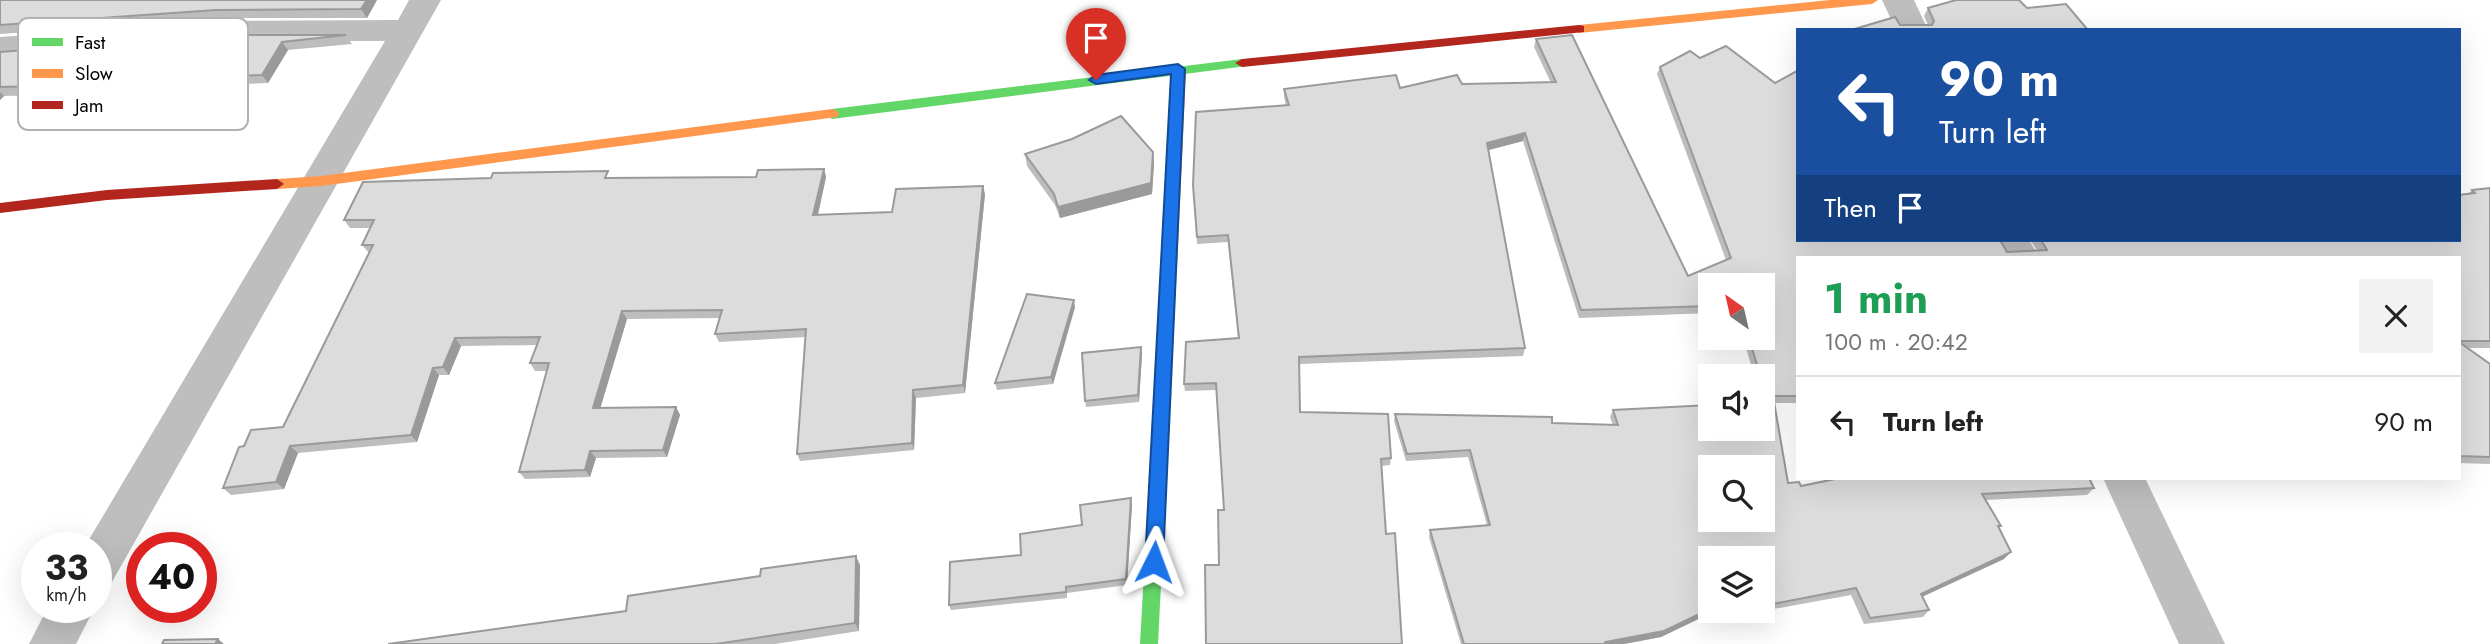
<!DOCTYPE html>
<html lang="en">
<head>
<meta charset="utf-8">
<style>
  :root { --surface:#fff; --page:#f2f2f2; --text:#222; --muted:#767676; --line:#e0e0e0 }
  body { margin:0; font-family:Jost,sans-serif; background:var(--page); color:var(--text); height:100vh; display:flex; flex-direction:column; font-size:26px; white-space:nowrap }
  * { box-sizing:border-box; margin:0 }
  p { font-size:23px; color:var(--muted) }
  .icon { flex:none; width:38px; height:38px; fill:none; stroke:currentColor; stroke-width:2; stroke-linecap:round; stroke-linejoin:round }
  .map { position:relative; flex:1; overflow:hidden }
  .sheet { position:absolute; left:1796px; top:256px; width:665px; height:224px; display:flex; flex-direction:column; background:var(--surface); border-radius:0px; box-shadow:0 7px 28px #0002 }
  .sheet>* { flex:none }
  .guide { position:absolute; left:1796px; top:28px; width:665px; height:214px; border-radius:0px; box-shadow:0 7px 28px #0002; background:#1a4fa0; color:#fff; overflow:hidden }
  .needle { width:46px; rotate:326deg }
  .buttons { position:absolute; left:1698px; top:273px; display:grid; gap:14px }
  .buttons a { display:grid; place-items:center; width:77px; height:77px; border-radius:0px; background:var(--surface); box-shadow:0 7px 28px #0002; font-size:35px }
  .speed { position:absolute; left:21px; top:532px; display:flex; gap:14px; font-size:35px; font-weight:700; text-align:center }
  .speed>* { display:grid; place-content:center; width:91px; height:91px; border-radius:50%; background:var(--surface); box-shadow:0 7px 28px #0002; line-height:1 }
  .speed small { font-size:18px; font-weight:400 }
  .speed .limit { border:10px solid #d22; background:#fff; color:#111 }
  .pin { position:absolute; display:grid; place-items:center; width:60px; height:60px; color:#fff; margin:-72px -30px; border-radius:50% 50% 50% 0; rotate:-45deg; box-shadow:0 0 7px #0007 }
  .pin .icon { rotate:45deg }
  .me { position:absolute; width:77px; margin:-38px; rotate:3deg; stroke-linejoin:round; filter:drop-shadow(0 0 5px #0008) }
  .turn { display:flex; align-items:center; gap:24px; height:147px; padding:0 28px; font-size:32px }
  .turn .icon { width:91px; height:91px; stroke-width:2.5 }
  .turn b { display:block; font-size:49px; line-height:60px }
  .then { display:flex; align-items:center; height:66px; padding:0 28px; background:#0003; gap:14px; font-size:26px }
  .round { display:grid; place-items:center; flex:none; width:74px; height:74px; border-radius:0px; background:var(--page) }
  .overview { display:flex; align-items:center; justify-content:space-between; height:119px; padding:0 28px }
  h1 { font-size:42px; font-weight:700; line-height:52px; color:#1e9e55 }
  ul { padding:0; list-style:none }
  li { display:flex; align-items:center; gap:21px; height:91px; padding:0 28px; border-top:2px solid var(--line) }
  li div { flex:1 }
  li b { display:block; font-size:26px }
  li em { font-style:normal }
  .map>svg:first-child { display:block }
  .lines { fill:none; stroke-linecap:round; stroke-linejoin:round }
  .street { fill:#bebebe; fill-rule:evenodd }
  .fast { fill:#63d668; fill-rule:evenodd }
  .slow { fill:#ff974d; fill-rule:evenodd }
  .jam { fill:#b3261e; fill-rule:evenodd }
  .wall { fill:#bdbdbd }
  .shaded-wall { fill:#9a9a9a }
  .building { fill:#dcdcdc; stroke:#9a9a9a; stroke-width:2; fill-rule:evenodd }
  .route { fill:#1a73e8; stroke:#114b97; stroke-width:2 }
  .key { fill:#fff; stroke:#b2b2b2; stroke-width:2 }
  .key-label { font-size:19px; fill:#000 }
</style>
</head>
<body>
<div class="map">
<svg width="2490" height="644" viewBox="0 0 2490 644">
  <rect width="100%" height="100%" fill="#fff"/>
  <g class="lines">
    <g class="street">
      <path d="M 409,0 L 441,0 L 112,582 L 96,588 L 96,548 L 84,548 L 385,41 L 223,41 L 0,59 L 0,37 L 223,21 L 398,20 Z"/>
      <path d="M 1882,0 L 1914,0 L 1928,30 L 1896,30 Z"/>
      <path d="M 1993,240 L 2029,240 L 2039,257 L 2002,257 Z"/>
      <path d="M 2103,478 L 2145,478 L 2225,644 L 2179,644 Z"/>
      <path d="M 48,607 L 95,607 L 76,644 L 29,644 Z"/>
    </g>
    <g class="fast">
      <path d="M 1242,59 L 1247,60 L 1247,66 L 832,119 L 825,114 L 832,109 Z"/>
      <path d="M 1170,240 L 1178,246 L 1158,644 L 1140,644 L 1162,246 Z"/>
    </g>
    <g class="slow">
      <path d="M 1830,0 L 1878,0 L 1872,4 L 1579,33 L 1572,29 L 1579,25 Z"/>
      <path d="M 1179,64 L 1186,69 L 1178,246 L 1170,252 L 1162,246 L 1172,69 Z"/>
      <path d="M 832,109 L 837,111 L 839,114 L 837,117 L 321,186 L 277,189 L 270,184 L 277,179 L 321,176 Z"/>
    </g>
    <g class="jam">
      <path d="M 1579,25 L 1584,26 L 1584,32 L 1242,67 L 1235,63 L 1242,59 Z"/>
      <path d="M 277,179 L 284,184 L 277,189 L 107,200 L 0,213 L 0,203 L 107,190 Z"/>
    </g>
  </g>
  <g class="wall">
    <path d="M 0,0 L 377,0 L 367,18 L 223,18 L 0,34 Z"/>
    <path d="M 1928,8 L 2027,8 L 2088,30 L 1900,25 L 1928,25 L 1924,16 Z"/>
    <path d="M 346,35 L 352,44 L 288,50 L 268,83 L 175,86 L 171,90 L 133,85 L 127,93 L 4,96 L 0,100 L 0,52 Z"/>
    <path d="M 1536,39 L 1688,276 L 1726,260 L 1657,74 L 1660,67 L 1700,58 L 1775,83 L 1797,240 L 2007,252 L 2037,250 L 2030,240 L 2459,240 L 2468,194 L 2472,190 L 2490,188 L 2490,348 L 2468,348 L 2490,364 L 2490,464 L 2459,463 L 2459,257 L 1797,257 L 1797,403 L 1774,403 L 1788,483 L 1801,486 L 2094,488 L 2087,495 L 1986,500 L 1999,528 L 2004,559 L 1922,597 L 1929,610 L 1923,617 L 1864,624 L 1851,595 L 1751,613 L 1749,611 L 1762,611 L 1762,558 L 1710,611 L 1715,611 L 1661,637 L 1624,644 L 1461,644 L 1429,537 L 1430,530 L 1487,525 L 1468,457 L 1406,461 L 1394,421 L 1395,414 L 1552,423 L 1613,425 L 1610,417 L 1613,410 L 1709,405 L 1702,384 L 1706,377 L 1710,377 L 1710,429 L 1754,375 L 1743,338 L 1762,338 L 1762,285 L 1710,285 L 1710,313 L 1579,318 L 1523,141 L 1488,150 L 1525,348 L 1523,356 L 1299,364 L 1300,412 L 1391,458 L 1390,465 L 1381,466 L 1219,565 L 1224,510 L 1216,390 L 1185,391 L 1184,384 L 1238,338 L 1228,242 L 1197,244 L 1193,185 L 1286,106 L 1284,97 L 1284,89 L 1400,88 L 1462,84 L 1551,83 L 1534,47 Z"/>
    <path d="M 1072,139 L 1153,152 L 1154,164 L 1152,194 L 1060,218 L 1055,205 L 1027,166 L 1025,154 Z"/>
    <path d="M 824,169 L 826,177 L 818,215 L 892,212 L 985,194 L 965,393 L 916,398 L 914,450 L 800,461 L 797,454 L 805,337 L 719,342 L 715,334 L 720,318 L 627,319 L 600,408 L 676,407 L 680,415 L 667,457 L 596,458 L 590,477 L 525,479 L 519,472 L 547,371 L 535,371 L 530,363 L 537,345 L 461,346 L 449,375 L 439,375 L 417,442 L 298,453 L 284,489 L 231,495 L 223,488 L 244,446 L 283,427 L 369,253 L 362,245 L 370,228 L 350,228 L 344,220 L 611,178 L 756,177 Z"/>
    <path d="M 1075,307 L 1053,384 L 997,390 L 995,383 Z"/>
    <path d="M 1141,347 L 1142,354 L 1139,402 L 1086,407 L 1085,401 Z"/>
    <path d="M 1132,505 L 1127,585 L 1067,593 L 1067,598 L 951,610 L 949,605 L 1021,555 L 1082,525 Z"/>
    <path d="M 860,565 L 859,631 L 775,644 L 388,644 L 626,611 Z"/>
  </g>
  <g class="shaded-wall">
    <path d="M 367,0 L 377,0 L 367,18 L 361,9 Z"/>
    <path d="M 282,42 L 288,50 L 268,83 L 262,75 Z"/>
    <path d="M 126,76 L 133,85 L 127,93 L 120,84 Z"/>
    <path d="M 168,78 L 175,86 L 171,90 L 164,81 Z"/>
    <path d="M 0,92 L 4,96 L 0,100 Z"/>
    <path d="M 1525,133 L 1523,141 L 1485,151 L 1487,143 Z"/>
    <path d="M 1153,152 L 1154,164 L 1152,194 L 1060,218 L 1058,207 Z"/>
    <path d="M 824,169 L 826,177 L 816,223 L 813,215 Z"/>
    <path d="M 983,186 L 985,194 L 965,393 L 963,385 Z"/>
    <path d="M 1074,300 L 1075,307 L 1053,384 L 1051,377 Z"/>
    <path d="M 622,311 L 627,319 L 598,416 L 593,408 Z"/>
    <path d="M 455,338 L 461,346 L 449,375 L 443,367 Z"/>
    <path d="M 1141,347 L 1142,354 L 1139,402 L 1138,395 Z"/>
    <path d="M 433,368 L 439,375 L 417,442 L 411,435 Z"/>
    <path d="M 913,390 L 916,398 L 914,450 L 912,443 Z"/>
    <path d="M 676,407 L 680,415 L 667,457 L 663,450 Z"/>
    <path d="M 290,446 L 298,453 L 284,489 L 276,482 Z"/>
    <path d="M 590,451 L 596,458 L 590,477 L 585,470 Z"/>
    <path d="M 1131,498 L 1132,505 L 1127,585 L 1126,579 Z"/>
    <path d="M 2011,552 L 2004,559 L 1915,600 L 1921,594 Z"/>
    <path d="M 856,556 L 860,565 L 859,631 L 855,623 Z"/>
    <path d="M 1710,609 L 1710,611 L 1715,611 L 1661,637 L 1624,644 L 1604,644 L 1605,642 Z"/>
    <path d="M 218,639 L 224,644 L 215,644 Z"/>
  </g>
  <g class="building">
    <path d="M 0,0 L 367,0 L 361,9 L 216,10 L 0,25 Z"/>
    <path d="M 1956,0 L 2019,0 L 2027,8 L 2066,4 L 2088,30 L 1851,30 L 1895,17 L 1900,25 L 1932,25 L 1934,21 L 1928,8 Z"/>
    <path d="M 217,35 L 346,35 L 282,42 L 262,75 L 168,78 L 164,81 L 126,76 L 120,84 L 0,87 L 0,52 Z"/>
    <path d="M 1572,35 L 1688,276 L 1731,258 L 1660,67 L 1690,51 L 1700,58 L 1726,46 L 1775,83 L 1797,71 L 1797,240 L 2000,240 L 2007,252 L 2047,250 L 2041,240 L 2459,240 L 2459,195 L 2475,193 L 2472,190 L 2490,188 L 2490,341 L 2459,341 L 2459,257 L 1797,257 L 1797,396 L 1773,396 L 1788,483 L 1799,482 L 1801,486 L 1840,478 L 2089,478 L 2094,488 L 1982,494 L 2001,526 L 1998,526 L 2011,552 L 1921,594 L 1929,610 L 1870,618 L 1856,588 L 1762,606 L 1762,558 L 1710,558 L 1710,609 L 1664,631 L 1605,642 L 1605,644 L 1464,644 L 1430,530 L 1490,525 L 1470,450 L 1407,454 L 1395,414 L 1552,417 L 1552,423 L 1618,425 L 1613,410 L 1710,405 L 1710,429 L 1762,429 L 1762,376 L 1730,376 L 1760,375 L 1749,338 L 1762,338 L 1762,285 L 1710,285 L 1710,306 L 1581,310 L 1525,133 L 1487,143 L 1525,348 L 1299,357 L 1300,412 L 1388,414 L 1391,458 L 1381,459 L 1386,534 L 1395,533 L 1402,644 L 1206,644 L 1205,565 L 1219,565 L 1218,510 L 1224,510 L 1216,383 L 1184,384 L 1186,342 L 1239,338 L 1228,235 L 1197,237 L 1193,185 L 1196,112 L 1289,105 L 1284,89 L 1396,75 L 1400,88 L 1457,75 L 1462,84 L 1556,82 L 1536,39 ZM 1710,467 L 1762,467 L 1762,520 L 1710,520 Z"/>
    <path d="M 1121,116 L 1153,152 L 1151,183 L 1058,207 L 1054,194 L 1025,154 L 1072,139 Z"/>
    <path d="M 824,169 L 813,215 L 892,212 L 896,189 L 983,186 L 963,385 L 913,390 L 912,443 L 797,454 L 806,329 L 715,334 L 722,310 L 622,311 L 593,408 L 676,407 L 663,450 L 590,451 L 585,470 L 519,472 L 549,363 L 530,363 L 540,337 L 455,338 L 443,367 L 433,368 L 411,435 L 290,446 L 276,482 L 223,488 L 239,447 L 244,446 L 251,430 L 283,427 L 373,245 L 362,245 L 374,220 L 344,220 L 363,182 L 491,178 L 493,173 L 608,171 L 605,178 L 756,177 L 758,170 Z"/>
    <path d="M 1027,294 L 1074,300 L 1051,377 L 995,383 Z"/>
    <path d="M 2459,342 L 2490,364 L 2490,457 L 2459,456 Z"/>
    <path d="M 1141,347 L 1138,395 L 1085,401 L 1082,353 Z"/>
    <path d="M 1706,377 L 1710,377 L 1710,389 Z"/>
    <path d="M 1131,498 L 1126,579 L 1066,587 L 1066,592 L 949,605 L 950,562 L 1021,555 L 1020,534 L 1082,525 L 1080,505 Z"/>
    <path d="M 856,556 L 855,623 L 716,644 L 388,644 L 626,611 L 628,596 L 760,576 L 761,569 Z"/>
    <path d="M 218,639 L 215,644 L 162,644 L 164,640 Z"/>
  </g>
  <path class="route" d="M 1178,64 L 1185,69 L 1163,562 L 1160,568 L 1154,570 L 1147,568 L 1145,562 L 1171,74 L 1096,84 L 1089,80 L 1096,75 Z"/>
  <rect x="18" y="18" width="230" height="112" rx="10" class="key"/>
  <rect x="32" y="38" width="31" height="8" fill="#63d668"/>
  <rect x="32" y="69" width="31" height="9" fill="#ff974d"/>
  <rect x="32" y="101" width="31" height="8" fill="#b3261e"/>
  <g class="key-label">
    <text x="75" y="49">Fast</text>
    <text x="75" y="80">Slow</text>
    <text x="75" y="112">Jam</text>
  </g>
</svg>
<div class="buttons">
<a><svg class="needle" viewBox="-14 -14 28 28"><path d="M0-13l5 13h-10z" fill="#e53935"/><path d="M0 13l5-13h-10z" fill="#767676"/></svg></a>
<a><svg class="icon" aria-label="sound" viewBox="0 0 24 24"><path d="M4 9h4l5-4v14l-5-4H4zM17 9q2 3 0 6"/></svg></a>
<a><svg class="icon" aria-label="search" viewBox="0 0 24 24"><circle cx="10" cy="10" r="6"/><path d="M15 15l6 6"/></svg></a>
<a><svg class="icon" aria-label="layers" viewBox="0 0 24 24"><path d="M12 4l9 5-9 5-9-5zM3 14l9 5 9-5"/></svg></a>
</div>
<div class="speed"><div>33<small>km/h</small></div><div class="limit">40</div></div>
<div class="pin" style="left:1096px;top:80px;background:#d93025"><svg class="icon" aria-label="arrive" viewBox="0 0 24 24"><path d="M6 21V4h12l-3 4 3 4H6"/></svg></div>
<svg class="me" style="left:1154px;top:562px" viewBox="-20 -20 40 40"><path d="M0-17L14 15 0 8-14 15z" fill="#1a73e8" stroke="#fff" stroke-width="4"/></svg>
<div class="guide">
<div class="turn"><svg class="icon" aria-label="left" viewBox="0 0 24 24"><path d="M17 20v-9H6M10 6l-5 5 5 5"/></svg><div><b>90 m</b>Turn left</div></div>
<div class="then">Then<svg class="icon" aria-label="arrive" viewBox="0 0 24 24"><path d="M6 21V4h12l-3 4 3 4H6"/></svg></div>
</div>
<section class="sheet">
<div class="overview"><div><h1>1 min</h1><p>100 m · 20:42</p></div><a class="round"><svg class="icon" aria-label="close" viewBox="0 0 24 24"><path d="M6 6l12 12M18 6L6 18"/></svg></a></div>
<ul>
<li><svg class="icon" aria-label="left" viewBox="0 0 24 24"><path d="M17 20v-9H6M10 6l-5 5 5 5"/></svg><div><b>Turn left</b></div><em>90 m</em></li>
</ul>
</section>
</div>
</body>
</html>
